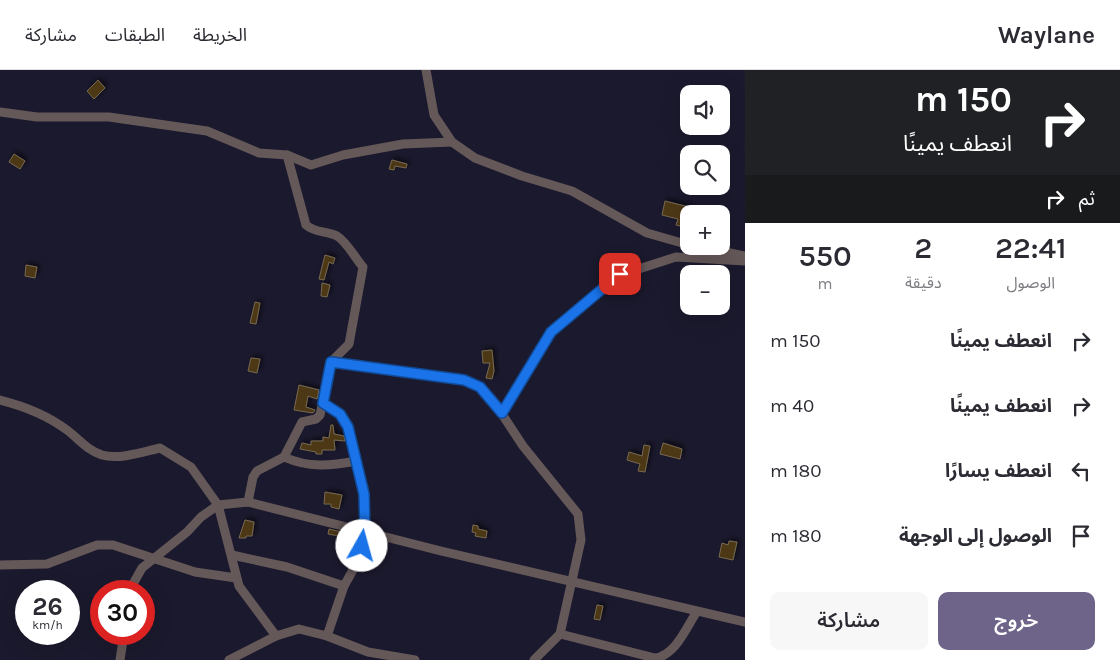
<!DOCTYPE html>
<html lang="ar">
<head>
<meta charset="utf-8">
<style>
  :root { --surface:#fff; --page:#f7f7f7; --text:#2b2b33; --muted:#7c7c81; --line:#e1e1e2; --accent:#6e6389 }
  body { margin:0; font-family:Karla,"Noto Sans Arabic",sans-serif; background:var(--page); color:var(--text); direction:rtl; height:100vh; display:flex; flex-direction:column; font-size:19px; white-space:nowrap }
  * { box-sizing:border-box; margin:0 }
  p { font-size:16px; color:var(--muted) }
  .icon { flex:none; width:28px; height:28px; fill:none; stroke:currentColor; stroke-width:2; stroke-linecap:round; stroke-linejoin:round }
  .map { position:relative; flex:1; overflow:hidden; direction:ltr }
  .details { display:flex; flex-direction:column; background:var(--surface); width:375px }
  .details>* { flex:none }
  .hud { background:#202124; color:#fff; overflow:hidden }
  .tools { position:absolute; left:680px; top:15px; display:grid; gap:10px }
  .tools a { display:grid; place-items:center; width:50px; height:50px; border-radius:10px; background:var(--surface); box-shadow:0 5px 20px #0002; font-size:25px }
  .speed { position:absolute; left:15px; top:510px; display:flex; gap:10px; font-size:25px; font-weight:700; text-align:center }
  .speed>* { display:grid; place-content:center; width:65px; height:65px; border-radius:50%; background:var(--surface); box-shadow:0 5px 20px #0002; line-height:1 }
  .speed small { font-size:12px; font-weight:400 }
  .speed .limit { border:8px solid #d22; background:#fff; color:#111 }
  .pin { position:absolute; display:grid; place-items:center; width:42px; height:42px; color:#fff; margin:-21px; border-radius:10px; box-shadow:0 2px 8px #0006 }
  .me { position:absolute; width:55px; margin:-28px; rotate:7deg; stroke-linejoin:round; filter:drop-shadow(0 0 4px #0008) }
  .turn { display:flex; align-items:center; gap:18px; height:105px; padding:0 25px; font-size:22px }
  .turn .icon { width:65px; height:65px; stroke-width:2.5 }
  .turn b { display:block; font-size:35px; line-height:42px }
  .then { display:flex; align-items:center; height:48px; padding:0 25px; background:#0003; gap:10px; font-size:19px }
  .eta { display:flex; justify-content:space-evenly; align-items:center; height:85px; text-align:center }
  .eta b { font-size:30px; font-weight:600; line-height:35px }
  .primary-button { display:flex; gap:10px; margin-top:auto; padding:10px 25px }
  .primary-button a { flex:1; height:58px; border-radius:10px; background:var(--accent); color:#fff; font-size:20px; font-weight:600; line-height:58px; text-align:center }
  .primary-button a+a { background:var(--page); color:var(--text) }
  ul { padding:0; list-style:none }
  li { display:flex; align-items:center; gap:15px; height:65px; padding:0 25px }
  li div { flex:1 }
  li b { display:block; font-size:19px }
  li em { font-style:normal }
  header { display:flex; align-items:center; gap:30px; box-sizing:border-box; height:70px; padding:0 25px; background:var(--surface); border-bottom:1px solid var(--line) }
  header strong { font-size:24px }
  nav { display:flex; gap:28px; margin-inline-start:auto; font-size:18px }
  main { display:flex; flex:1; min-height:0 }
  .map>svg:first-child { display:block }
  .building { fill:#4d3813; stroke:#766852; filter:url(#shadow) }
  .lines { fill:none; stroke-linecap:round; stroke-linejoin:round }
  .minor { stroke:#655859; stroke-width:9 }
  .route-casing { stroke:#114b97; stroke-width:12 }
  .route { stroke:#1a73e8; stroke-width:9 }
</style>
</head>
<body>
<header>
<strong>Waylane</strong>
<nav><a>الخريطة</a><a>الطبقات</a><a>مشاركة</a></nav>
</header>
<main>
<section class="details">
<div class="hud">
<div class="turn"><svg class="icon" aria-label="right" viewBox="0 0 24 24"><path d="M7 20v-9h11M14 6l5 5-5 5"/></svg><div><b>150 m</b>انعطف يمينًا</div></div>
<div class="then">ثم<svg class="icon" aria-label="right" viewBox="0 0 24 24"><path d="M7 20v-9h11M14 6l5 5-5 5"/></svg></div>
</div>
<div class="eta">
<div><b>22:41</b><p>الوصول</p></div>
<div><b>2</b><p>دقيقة</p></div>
<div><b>550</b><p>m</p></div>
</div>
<ul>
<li><svg class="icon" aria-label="right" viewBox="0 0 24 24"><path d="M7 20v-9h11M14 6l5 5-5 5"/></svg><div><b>انعطف يمينًا</b></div><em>150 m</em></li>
<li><svg class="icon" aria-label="right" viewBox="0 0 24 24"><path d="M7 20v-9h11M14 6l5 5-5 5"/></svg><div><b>انعطف يمينًا</b></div><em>40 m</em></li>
<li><svg class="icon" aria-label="left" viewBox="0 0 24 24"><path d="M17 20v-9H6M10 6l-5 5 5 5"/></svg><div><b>انعطف يسارًا</b></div><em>180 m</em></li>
<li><svg class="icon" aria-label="arrive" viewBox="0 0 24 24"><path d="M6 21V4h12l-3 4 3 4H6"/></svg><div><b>الوصول إلى الوجهة</b></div><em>180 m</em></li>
</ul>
<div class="primary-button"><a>خروج</a><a>مشاركة</a></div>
</section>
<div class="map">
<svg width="745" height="590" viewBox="0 0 745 590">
  <defs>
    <filter id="shadow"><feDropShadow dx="2.5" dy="-2.5" stdDeviation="2.5" flood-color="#0009"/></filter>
  </defs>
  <rect width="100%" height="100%" fill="#1b192d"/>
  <g class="building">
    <path d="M 98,10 L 105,18 L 94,29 L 87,21 Z"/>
    <path d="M 14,84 L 25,91 L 20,99 L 9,92 Z"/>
    <path d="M 392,90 L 407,94 L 406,98 L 395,96 L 394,100 L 389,99 Z"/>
    <path d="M 665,131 L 689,137 L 684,157 L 676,155 L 678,149 L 662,145 Z"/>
    <path d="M 325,185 L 335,188 L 333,194 L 329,192 L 324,210 L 319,209 Z"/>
    <path d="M 26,195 L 37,197 L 35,208 L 25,206 Z"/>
    <path d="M 322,213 L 330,215 L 327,227 L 321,226 Z"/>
    <path d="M 255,232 L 260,233 L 256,254 L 250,253 Z"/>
    <path d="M 492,280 L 494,301 L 492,309 L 486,308 L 490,293 L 483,293 L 482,281 Z"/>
    <path d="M 251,288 L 260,289 L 257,303 L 248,301 Z"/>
    <path d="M 299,315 L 319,320 L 317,329 L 308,326 L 306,337 L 315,340 L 313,343 L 294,340 Z"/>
    <path d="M 331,355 L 333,355 L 334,364 L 344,366 L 345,371 L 334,370 L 335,380 L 322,380 L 322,384 L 316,384 L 316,382 L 300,379 L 302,373 L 311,375 L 311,371 L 323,371 L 323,367 L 329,368 Z"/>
    <path d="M 663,373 L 682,379 L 680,389 L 660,384 Z"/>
    <path d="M 644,375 L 650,376 L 645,402 L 638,401 L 640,394 L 627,390 L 629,382 L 642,386 Z"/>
    <path d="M 325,422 L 342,425 L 339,439 L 331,437 L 331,434 L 324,434 Z"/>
    <path d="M 245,450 L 254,452 L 252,466 L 246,466 L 246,468 L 239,468 Z"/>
    <path d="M 473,455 L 478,456 L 478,459 L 487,461 L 486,468 L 475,466 L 476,463 L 472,462 Z"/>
    <path d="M 329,459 L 350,464 L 346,488 L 340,487 L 344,467 L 328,464 Z"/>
    <path d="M 729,471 L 737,472 L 733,490 L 719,487 L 722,473 L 728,475 Z"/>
    <path d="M 597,535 L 603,536 L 600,550 L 594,549 Z"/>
  </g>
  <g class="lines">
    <g class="minor">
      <path d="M 426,0 L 434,45 L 452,72 L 475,88 L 522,106 L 572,121 L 647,163 L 689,175"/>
      <path d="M 0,42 L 37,47 L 109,47 L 207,61 L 259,83 L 287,85 L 311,95 L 343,85 L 403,74 L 452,72"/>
      <path d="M 697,176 L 745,186"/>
      <path d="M 331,292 L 464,310 L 480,317 L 492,329 L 523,376 L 578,444 L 581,470 L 560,564 L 534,590"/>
      <path d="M 0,330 C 24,336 47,345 67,360 C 79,369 87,380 102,385 C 119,390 143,382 160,378 L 191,397 L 218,435 L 239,516 L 276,566 L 299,559 L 327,566 L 368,582 L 415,590"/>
      <path d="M 323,333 L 340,344 L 348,357 L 364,424 L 365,462 L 358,491 L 344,516 L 327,566"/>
      <path d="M 502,343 L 551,262 L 620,205 L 676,187 L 745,191"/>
      <path d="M 284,387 C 309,398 330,396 356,391"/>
      <path d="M 248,432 L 253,407 L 257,401 L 284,387 L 302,352 L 316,349 L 320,345 L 331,292 L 349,274 L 363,197 C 355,188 347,172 337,166 C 327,161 315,163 306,155 L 287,85"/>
      <path d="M 232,485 L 287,497 L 344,516"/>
      <path d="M 0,495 L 47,494 L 97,475 L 113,475 L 195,502 L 236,508"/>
      <path d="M 129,521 L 142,498 L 187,462 L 201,447 L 218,435 L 248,432 L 441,481 L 745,552"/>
      <path d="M 560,564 L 655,588 C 675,586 686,558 696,543"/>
      <path d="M 120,590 L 124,564"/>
      <path d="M 229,590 L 276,566"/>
    </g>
  </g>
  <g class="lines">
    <g class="route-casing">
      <path id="route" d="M 362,476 L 365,462 L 364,424 L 348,357 L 340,344 L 323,333 L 331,292 L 464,310 L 480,317 L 502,343 L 551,262 L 620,204"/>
    </g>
    <use href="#route" class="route"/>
  </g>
</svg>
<div class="tools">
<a><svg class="icon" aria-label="sound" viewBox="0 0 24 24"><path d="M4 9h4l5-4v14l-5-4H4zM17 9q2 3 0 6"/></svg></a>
<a><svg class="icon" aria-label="search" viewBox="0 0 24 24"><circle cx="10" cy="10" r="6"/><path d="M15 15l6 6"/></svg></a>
<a>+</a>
<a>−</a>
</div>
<div class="speed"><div>26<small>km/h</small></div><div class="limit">30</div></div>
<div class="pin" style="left:620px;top:204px;background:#d93025"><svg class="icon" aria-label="arrive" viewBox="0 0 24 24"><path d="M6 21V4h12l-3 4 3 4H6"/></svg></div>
<svg class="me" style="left:362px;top:476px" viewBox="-20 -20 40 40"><circle r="19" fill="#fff"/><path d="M0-13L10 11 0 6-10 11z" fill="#1a73e8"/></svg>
</div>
</main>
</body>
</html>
